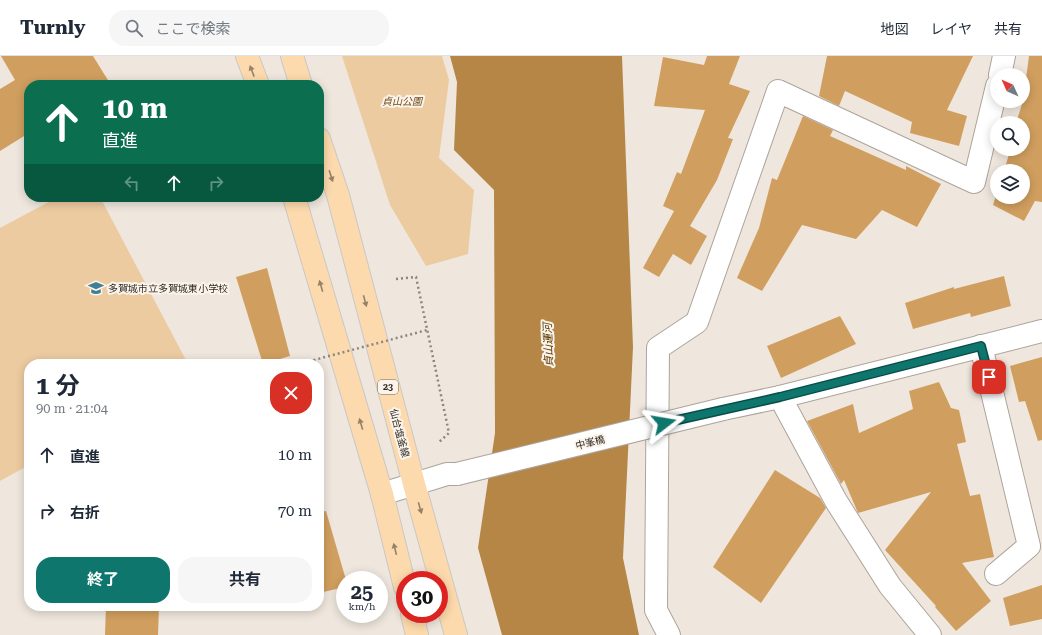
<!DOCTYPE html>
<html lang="ja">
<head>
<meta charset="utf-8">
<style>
  :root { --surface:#fff; --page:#f6f6f7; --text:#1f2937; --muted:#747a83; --line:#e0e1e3; --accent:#0f766e }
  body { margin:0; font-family:"Roboto Serif","Noto Sans JP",serif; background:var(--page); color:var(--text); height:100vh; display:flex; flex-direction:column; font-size:15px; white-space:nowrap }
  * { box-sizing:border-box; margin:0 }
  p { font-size:13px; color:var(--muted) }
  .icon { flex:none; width:22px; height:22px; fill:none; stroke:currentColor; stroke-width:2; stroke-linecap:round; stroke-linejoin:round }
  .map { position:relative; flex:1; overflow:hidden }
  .side { position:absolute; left:24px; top:303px; width:300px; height:252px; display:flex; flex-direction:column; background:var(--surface); border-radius:16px; box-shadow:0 2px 10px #0003 }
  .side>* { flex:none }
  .top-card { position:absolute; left:24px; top:24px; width:300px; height:122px; border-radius:16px; box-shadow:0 2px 10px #0003; background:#0b6e4f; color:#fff; overflow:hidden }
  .needle { width:26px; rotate:315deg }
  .buttons { position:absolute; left:990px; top:12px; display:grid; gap:8px }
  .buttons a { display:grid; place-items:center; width:40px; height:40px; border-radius:50%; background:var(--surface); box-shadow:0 2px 10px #0003; font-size:20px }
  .speed { position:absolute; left:336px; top:515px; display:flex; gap:8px; font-size:20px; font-weight:700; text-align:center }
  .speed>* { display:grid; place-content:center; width:52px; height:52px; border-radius:50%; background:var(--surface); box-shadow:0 2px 10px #0003; line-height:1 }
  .speed small { font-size:10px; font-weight:400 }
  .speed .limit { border:6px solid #d22; background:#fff; color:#111 }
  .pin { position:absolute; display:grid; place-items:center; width:34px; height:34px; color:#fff; margin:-17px; border-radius:8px; box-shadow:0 2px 6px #0006 }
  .me { position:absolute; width:44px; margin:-22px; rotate:76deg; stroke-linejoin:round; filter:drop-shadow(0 0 3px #0008) }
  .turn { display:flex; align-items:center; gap:14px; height:84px; padding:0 12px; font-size:18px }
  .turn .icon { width:52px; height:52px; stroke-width:2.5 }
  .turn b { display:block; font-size:28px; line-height:34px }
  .lanes { display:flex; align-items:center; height:38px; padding:0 12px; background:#0003; justify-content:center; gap:20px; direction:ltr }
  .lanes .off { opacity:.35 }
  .round { display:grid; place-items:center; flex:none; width:42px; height:42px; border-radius:16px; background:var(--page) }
  .head { display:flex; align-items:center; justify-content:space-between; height:68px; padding:0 12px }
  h1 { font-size:24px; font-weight:700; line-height:30px }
  .primary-button { display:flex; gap:8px; margin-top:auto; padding:8px 12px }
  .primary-button a { flex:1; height:46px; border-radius:16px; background:var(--accent); color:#fff; font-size:16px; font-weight:700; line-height:46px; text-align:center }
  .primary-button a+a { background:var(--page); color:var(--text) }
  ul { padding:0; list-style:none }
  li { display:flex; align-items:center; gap:12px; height:56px; padding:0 12px }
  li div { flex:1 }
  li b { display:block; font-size:15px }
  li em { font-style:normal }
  header { display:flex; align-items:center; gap:24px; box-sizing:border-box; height:56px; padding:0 20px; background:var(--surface); border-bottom:1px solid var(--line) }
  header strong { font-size:19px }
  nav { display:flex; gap:22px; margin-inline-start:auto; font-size:14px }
  .search { width:280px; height:36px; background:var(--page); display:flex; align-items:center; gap:10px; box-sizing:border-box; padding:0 14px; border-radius:16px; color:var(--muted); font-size:15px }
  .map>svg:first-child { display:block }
  .green { fill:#eccba1 }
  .water { fill:#b58646 }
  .building { fill:#d09f5f }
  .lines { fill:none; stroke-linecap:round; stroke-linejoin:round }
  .minor-casing { stroke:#aca49b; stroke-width:24 }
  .primary-casing { stroke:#c9c8c7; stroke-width:24 }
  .path { stroke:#8b867f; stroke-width:2.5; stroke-dasharray:2 3; stroke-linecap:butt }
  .minor { stroke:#fff; stroke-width:22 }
  .primary { stroke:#fddaad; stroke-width:22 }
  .minor-bridge-casing { stroke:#aca49b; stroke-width:24; stroke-linecap:butt }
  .path-bridge { stroke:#8b867f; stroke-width:2.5; stroke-dasharray:2 3; stroke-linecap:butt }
  .minor-bridge { stroke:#fff; stroke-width:22 }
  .oneway { fill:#96826a }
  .route-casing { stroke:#0a4d48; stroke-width:10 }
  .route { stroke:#0f766e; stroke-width:7 }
  .labels { text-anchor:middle; stroke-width:4; stroke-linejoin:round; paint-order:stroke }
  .shield { fill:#fcf4ea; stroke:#6c6762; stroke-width:1 }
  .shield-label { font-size:9px; font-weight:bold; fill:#2e2b27 }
  .park-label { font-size:10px; font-style:italic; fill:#6e4c1c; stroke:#fcf4ea }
  .poi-label { font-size:10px; fill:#2e2b27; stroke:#fcf4ea; text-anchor:start }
  .street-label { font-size:10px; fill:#2e2b27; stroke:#fcf4ea }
  .water-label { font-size:11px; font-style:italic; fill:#593802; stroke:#fcf4ea }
</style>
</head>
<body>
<header>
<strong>Turnly</strong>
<div class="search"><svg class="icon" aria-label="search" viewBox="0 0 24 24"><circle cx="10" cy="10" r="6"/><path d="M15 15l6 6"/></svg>ここで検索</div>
<nav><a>地図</a><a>レイヤ</a><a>共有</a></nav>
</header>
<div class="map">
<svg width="1042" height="579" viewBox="0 0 1042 579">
  <rect width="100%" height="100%" fill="#efe7dd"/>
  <g class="green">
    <path d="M 342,0 L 442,0 L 449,24 L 439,102 L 474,134 L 468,198 L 426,210 L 390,149 Z"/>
    <path d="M 58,141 L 100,141 L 188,308 L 29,308 L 29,409 L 0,425 L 0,172 Z"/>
  </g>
  <path class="water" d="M 450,0 L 622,0 L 633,291 L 623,502 L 639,579 L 502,579 L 478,492 L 495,377 L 494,134 L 454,94 L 457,26 Z"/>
  <g class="building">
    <path d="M 1,0 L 93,0 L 111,29 L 29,29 L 29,77 L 0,95 L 0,33 L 15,24 Z"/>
    <path d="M 707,0 L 740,0 L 729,28 L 750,35 L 728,82 L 733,83 L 717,124 L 690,170 L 707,180 L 691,209 L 673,198 L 659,221 L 643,212 L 674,155 L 663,150 L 677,116 L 681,118 L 705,54 L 654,50 L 663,1 L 704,9 Z"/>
    <path d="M 827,0 L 973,0 L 947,54 L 967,60 L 959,90 L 910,77 L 912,66 L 845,35 L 839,50 L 819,40 Z"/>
    <path d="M 1029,0 L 1042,0 L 1042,146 L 1035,145 L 1024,165 L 993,149 L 997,136 L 997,141 L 1023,141 L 1023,115 L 1004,115 L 1009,98 L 1007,97 L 1008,93 L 1023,93 L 1023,67 L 1016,67 L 1023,45 Z"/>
    <path d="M 803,60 L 833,74 L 830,80 L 906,114 L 906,110 L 941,128 L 917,171 L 882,154 L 856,183 L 802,169 L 762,235 L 737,222 L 759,172 L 772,122 L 777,124 Z"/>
    <path d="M 267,212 L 290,300 L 263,308 L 236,221 Z"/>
    <path d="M 1004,220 L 1011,250 L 971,261 L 970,257 L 913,273 L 905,247 L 954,231 L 954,233 Z"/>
    <path d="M 840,260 L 856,288 L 781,322 L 767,290 Z"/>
    <path d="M 1042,301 L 1042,384 L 1038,385 L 1025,345 L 1019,346 L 1010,310 Z"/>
    <path d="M 939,326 L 951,352 L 959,354 L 966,386 L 957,388 L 970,440 L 980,438 L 994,501 L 962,507 L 991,545 L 956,575 L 935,551 L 936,550 L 885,494 L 931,436 L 858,457 L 844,424 L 841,428 L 807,365 L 853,348 L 859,377 L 913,353 L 909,335 Z"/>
    <path d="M 775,414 L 820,442 L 826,452 L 761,547 L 713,511 Z"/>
    <path d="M 326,455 L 346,524 L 345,531 L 319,537 L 319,456 Z"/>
    <path d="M 1042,529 L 1042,563 L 1010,570 L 1003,542 Z"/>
    <path d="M 106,550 L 159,550 L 158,579 L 105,579 Z"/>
  </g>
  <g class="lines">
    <g class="minor-casing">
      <g id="minor">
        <path d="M 1000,19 L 1004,0"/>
        <path d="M 981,290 L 1029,490 L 996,518"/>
        <path d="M 780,341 L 836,445 L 890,530 L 930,579"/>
        <path d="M 723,353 L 780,341 L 1042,275"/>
        <path d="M 382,438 L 447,418 L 457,418"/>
        <path d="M 669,579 L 656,554 L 658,292 L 697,266 L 778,35 L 974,126 L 997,30"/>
      </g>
    </g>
    <g class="primary-casing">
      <g id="primary">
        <path d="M 247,0 L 258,29"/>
        <path d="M 292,0 L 301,29"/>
        <path d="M 319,83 L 338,139 L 414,428 L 456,579"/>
        <path d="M 294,141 L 382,438 L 405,531"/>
        <path d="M 412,558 L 417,579"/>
      </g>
    </g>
    <path class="path" d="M 396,223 L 416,221 L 449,377 L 438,387"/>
    <use href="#minor" class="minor"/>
    <use href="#primary" class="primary"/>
    <g class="minor-bridge-casing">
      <path id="minor-bridge" d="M 457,418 L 723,353"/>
    </g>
    <path class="path-bridge" d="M 299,308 L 427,274"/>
    <use href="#minor-bridge" class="minor-bridge"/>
  </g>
  <defs><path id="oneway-solid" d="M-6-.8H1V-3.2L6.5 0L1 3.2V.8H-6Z"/></defs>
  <g class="oneway">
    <use href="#oneway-solid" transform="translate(252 15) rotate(-111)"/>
    <use href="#oneway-solid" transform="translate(331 120) rotate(72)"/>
    <use href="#oneway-solid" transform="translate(321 230) rotate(-106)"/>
    <use href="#oneway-solid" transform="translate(365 245) rotate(75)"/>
    <use href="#oneway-solid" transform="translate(361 368) rotate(-106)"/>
    <use href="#oneway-solid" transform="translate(420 452) rotate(74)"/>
    <use href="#oneway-solid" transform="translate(395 493) rotate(-104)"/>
  </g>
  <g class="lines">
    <g class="route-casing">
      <path id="route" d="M 664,367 L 780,341 L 981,290 L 989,321"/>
    </g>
    <use href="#route" class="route"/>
  </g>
  <defs>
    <g id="school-bare" transform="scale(1.2)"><path d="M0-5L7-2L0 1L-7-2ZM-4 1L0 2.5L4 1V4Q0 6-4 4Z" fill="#417f94" stroke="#fcf4ea" stroke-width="2.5" paint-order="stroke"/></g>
  </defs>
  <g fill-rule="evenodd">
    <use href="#school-bare" x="96" y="232"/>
  </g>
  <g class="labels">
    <rect class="shield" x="378" y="324" width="20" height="14" rx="3"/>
    <g class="shield-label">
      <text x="388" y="334">23</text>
    </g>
    <g class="park-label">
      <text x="402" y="49">貞山公園</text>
    </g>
    <g class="poi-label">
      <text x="108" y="236">多賀城市立多賀城東小学校</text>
    </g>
    <g class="street-label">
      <text transform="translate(400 377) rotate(75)" y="4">仙台塩釜線</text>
      <text transform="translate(590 386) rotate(-14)" y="4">中峯橋</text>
    </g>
    <g class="water-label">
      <text transform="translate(548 289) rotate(-92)" y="4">貞山運河</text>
    </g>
  </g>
</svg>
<div class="buttons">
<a><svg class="needle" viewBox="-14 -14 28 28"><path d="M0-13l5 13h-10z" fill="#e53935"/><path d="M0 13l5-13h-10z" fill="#747a83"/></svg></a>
<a><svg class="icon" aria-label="search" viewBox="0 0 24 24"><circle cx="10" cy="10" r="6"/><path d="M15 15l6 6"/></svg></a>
<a><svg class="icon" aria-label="layers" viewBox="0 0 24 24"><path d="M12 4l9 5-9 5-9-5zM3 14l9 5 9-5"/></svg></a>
</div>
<div class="speed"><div>25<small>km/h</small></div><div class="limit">30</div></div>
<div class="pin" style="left:989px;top:321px;background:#d93025"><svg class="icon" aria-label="arrive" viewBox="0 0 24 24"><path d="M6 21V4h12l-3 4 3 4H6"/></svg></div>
<svg class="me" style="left:664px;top:367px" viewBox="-20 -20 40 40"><path d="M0-17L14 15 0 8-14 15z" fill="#0f766e" stroke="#fff" stroke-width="4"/></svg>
<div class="top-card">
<div class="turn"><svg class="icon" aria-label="ahead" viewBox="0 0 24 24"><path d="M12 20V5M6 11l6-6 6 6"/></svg><div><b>10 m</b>直進</div></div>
<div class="lanes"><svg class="icon off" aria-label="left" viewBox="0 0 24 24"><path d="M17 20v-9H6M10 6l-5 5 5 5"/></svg><svg class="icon" aria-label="ahead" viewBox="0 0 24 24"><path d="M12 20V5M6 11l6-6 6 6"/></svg><svg class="icon off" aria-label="right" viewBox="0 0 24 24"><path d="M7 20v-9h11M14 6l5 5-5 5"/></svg></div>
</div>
<section class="side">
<div class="head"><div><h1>1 分</h1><p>90 m · 21:04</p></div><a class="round" style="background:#d93025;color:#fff"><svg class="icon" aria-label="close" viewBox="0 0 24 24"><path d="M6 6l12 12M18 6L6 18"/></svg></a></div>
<ul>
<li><svg class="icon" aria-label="ahead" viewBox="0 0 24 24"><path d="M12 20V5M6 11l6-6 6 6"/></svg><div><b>直進</b></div><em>10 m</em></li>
<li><svg class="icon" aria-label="right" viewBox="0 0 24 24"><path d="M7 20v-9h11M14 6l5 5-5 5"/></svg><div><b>右折</b></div><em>70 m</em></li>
</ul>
<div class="primary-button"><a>終了</a><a>共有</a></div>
</section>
</div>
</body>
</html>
